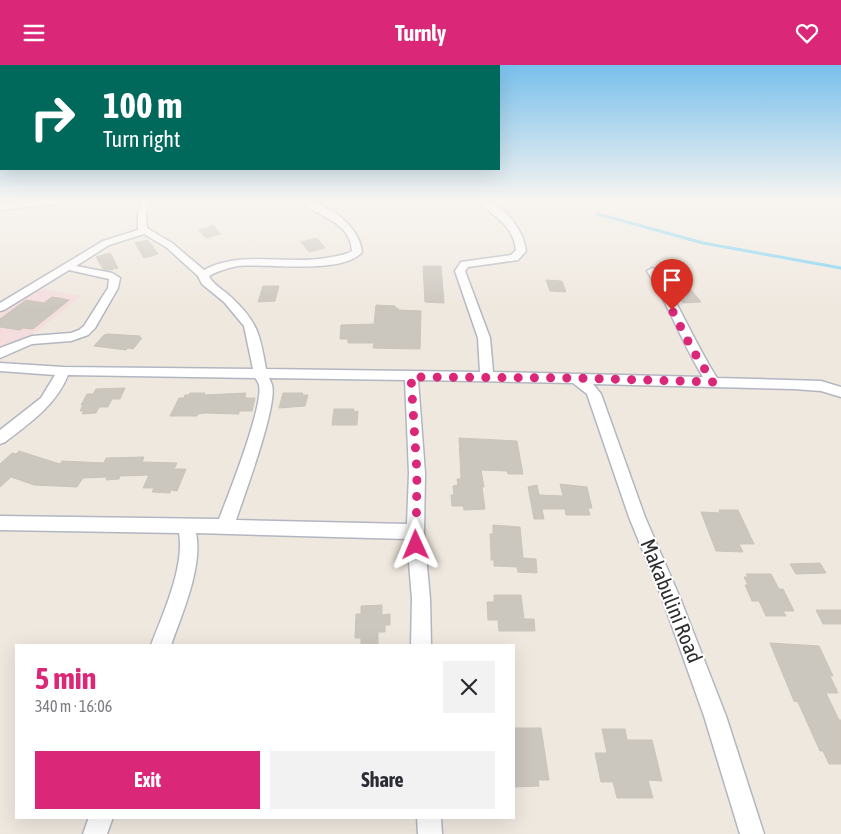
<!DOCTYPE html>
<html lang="en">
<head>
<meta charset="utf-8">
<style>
  :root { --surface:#fff; --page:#f2f2f3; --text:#2b2b33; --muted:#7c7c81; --accent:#db2777 }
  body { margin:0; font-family:"Asap Condensed",sans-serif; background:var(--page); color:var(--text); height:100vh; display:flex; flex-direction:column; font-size:19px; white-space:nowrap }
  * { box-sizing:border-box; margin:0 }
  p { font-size:16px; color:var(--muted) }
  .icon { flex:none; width:28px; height:28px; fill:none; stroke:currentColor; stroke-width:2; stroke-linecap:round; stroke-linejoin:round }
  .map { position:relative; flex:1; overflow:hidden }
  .details { position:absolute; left:15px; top:579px; width:500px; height:175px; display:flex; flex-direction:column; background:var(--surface); border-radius:0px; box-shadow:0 5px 20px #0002 }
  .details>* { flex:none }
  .top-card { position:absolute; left:0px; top:0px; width:500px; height:105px; box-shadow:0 5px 20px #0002; background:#00695c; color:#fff; overflow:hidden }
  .pin { position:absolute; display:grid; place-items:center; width:42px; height:42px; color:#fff; margin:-51px -21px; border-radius:50% 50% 50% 0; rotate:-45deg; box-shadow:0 0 5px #0007 }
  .pin .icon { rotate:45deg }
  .me { position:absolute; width:55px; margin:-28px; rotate:359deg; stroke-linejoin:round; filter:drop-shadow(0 0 4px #0008) }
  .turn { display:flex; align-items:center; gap:18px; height:105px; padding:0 20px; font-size:22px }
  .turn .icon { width:65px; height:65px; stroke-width:2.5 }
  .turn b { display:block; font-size:35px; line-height:42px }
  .round { display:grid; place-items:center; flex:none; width:52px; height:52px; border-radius:0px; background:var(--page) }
  .head { display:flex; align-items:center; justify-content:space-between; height:85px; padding:0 20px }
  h1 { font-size:30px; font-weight:700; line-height:38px; color:var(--accent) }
  .primary-button { display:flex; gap:10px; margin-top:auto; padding:10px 20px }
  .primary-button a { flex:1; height:58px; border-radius:0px; background:var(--accent); color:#fff; font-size:20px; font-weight:700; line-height:58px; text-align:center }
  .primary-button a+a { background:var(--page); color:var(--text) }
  header { display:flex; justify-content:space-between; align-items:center; height:65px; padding:0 20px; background:var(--accent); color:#fff; font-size:22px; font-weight:700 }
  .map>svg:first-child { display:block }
  .medical { fill:#f5ddde }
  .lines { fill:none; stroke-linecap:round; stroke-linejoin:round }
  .stream { stroke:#70d1f3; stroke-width:3 }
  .building { fill:#cbc6be; stroke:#cbc4b9 }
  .minor-casing { stroke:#b3b6c1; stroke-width:3 }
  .minor { fill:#fff; fill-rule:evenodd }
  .route { stroke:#db2777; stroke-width:9; stroke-dasharray:0 16.2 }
  .labels { text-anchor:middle; stroke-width:4; stroke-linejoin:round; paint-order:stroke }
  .near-street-label { font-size:21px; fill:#2d2d2d; stroke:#fff }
</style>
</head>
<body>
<header><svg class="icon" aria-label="menu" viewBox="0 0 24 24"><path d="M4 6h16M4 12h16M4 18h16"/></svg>Turnly<svg class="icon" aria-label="heart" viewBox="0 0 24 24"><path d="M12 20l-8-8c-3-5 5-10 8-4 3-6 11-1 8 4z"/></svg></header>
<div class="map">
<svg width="841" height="769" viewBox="0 0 841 769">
  <rect width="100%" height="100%" fill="#efe8df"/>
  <path class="medical" d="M 35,223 L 81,231 L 39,265 L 5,284 L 0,284 L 0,249 Z"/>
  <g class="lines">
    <path class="stream" d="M 598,149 L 703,178 L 841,203"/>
  </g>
  <g class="building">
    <path d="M 213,160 L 221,169 L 206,173 L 199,165 Z"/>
    <path d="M 317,173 L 325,183 L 309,187 L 301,177 Z"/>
    <path d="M 148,175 L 158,189 L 144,193 L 135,178 Z"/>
    <path d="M 110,188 L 118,203 L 109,205 L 103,204 L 96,192 Z"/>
    <path d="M 423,201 L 441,201 L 444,238 L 425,237 Z"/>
    <path d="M 546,215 L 562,216 L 566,227 L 550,226 Z"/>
    <path d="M 263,221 L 279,221 L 275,236 L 258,237 Z"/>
    <path d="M 689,222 L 701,237 L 683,238 L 680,234 L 676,234 L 670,223 Z"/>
    <path d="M 52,232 L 69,235 L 33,264 L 23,263 L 20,265 L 0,262 L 0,254 L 26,235 L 44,238 Z"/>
    <path d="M 376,240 L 395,241 L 395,243 L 398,243 L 398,245 L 421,246 L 420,284 L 373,283 L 374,278 L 348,278 L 348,274 L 340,274 L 341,260 L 374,259 Z"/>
    <path d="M 108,269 L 140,271 L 139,273 L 142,273 L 133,284 L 128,283 L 126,285 L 94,281 L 104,270 Z"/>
    <path d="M 125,323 L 120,334 L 112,334 L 108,342 L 99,342 L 96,348 L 82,349 L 84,346 L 80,346 L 83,340 L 81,340 L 87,329 L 93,329 L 96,324 Z"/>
    <path d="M 190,328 L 205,328 L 204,330 L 246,328 L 245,333 L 255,333 L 252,346 L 239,346 L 239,349 L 205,348 L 198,349 L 197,351 L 170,351 L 179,333 L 184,333 L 185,330 L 189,330 Z"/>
    <path d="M 283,328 L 303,328 L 302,330 L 308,330 L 305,341 L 279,343 Z"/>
    <path d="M 334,344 L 354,344 L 353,347 L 358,346 L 357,360 L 332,360 Z"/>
    <path d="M 459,373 L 517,376 L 523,409 L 508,409 L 507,406 L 481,405 L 484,422 L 482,422 L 485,444 L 464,445 L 463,441 L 452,441 L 451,430 L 454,430 L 453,421 L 458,420 L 457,414 L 461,414 Z"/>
    <path d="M 19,386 L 60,399 L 62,396 L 104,398 L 106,393 L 144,392 L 142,397 L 177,398 L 174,404 L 186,404 L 177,426 L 171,425 L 170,428 L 152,427 L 154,423 L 143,423 L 149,410 L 120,411 L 119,414 L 106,415 L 107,412 L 83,413 L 77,422 L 34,420 L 11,412 L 0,422 L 0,399 L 12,388 L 16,389 Z"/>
    <path d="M 560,419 L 587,422 L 592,443 L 588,443 L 590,450 L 566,450 L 565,444 L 542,444 L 544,454 L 534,454 L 528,422 L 537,420 L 539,430 L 563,431 Z"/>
    <path d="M 719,445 L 738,445 L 754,479 L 739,479 L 743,487 L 716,486 L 701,447 L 720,448 Z"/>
    <path d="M 493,460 L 520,462 L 523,493 L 536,494 L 537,508 L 518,507 L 517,502 L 494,501 L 494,495 L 491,495 L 491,488 L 490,469 L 493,469 Z"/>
    <path d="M 820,498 L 826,508 L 796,509 L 790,499 Z"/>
    <path d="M 746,509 L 771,509 L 779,524 L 783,524 L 794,546 L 783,546 L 786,551 L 766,551 L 759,536 L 752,536 L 745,520 L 748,520 L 744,512 L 748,512 Z"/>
    <path d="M 494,530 L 521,530 L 524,554 L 534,554 L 535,566 L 499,566 L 498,555 L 488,555 L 487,537 L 494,537 Z"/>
    <path d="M 382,540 L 382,550 L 390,549 L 390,560 L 385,560 L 385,567 L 378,567 L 378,580 L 361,580 L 361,573 L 355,573 L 356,549 L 361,549 L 361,541 Z"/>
    <path d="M 816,545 L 841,545 L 841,559 L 823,559 Z"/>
    <path d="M 770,578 L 819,581 L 833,611 L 830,611 L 838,628 L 826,628 L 839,655 L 841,655 L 841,699 L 829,699 L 823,686 L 820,686 L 798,637 L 794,636 Z"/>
    <path d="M 514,663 L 541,663 L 549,715 L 538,715 L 539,721 L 514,722 Z"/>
    <path d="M 602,664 L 625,664 L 627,675 L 652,675 L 662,716 L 648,715 L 653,733 L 617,733 L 613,717 L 601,717 L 595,688 L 607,688 Z"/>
  </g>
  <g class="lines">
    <g class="minor-casing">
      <g id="minor">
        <path d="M 37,135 L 68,135 L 64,138 L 0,145 L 0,139 Z"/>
        <path d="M 142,135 L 150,135 L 146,150 L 147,163 L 172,178 L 204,205 C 241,185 286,200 326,193 C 335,191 344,191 352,186 C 350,155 317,152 297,135 C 324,135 359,159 362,187 C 343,210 266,198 238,201 C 227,203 218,206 209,211 C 213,220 224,225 231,232 C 258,257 260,270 266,304 L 480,307 L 478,273 L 455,206 L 461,197 L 511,190 L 516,185 C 513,159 493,151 476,135 C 501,135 523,162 526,186 L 518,195 L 468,202 L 465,206 L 490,273 L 493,307 L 703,312 C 682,278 669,240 647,206 L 652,203 L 656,204 C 679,238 694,277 717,313 L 821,316 L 841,322 L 841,332 L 821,326 L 794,324 L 593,319 L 601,329 L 645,452 L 680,533 L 726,651 L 764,769 L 740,769 L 704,651 L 662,533 L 629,452 L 587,329 L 573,318 L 418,315 L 425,408 L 424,467 L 430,534 L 431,580 L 411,580 L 412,534 L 407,474 L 196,468 C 203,501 182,549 171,580 L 151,580 C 163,549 185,501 179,468 L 0,465 L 0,451 L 219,454 C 228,431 264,340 259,320 C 258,317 257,315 255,313 L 68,310 C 56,340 30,358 5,377 L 0,379 L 0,365 L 41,333 L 55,310 L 0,306 L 0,298 L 63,302 L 253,304 L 244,261 L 224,237 L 202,219 L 198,211 L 166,182 L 144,169 L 109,180 L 76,201 L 112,208 L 120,213 L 118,223 L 95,263 L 88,270 L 71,276 L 32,279 L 0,293 L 0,283 L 32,271 L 71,268 L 79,265 L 84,261 L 108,223 L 109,214 L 69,205 L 4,245 L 0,246 L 0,238 L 103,176 L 138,165 L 138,150 ZM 269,313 L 405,315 L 409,408 L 407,459 L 236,455 C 244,431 278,340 272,320 C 271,317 270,315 269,313 Z"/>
        <path d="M 89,752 L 113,752 L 107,769 L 83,769 Z"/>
        <path d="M 417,752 L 441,752 L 442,769 L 418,769 Z"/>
      </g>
    </g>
    <use href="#minor" class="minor"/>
  </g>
  <linearGradient id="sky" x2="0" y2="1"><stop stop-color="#78c0ec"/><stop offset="0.56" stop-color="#f8f5f1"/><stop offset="1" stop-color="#f8f5f1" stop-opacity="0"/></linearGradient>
  <rect width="841" height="243" fill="url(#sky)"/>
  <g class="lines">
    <path class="route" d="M 416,480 L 417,408 L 411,312 L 574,313 L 713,317 L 692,284 L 672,245"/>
  </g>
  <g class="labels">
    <g class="near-street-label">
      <text transform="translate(671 536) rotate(68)" y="7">Makabulini Road</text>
    </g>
  </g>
</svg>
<div class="pin" style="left:672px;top:245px;background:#d93025"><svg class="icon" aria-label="arrive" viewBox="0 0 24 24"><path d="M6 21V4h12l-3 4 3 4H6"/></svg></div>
<svg class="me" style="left:416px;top:480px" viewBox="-20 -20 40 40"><path d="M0-17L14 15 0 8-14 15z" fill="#db2777" stroke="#fff" stroke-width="4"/></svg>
<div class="top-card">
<div class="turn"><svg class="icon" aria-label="right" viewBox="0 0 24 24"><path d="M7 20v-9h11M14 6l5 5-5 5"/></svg><div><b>100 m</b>Turn right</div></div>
</div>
<section class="details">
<div class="head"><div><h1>5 min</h1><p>340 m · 16:06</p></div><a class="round"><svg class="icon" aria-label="close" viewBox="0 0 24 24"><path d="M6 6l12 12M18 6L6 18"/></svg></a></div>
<div class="primary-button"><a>Exit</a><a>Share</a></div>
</section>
</div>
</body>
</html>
